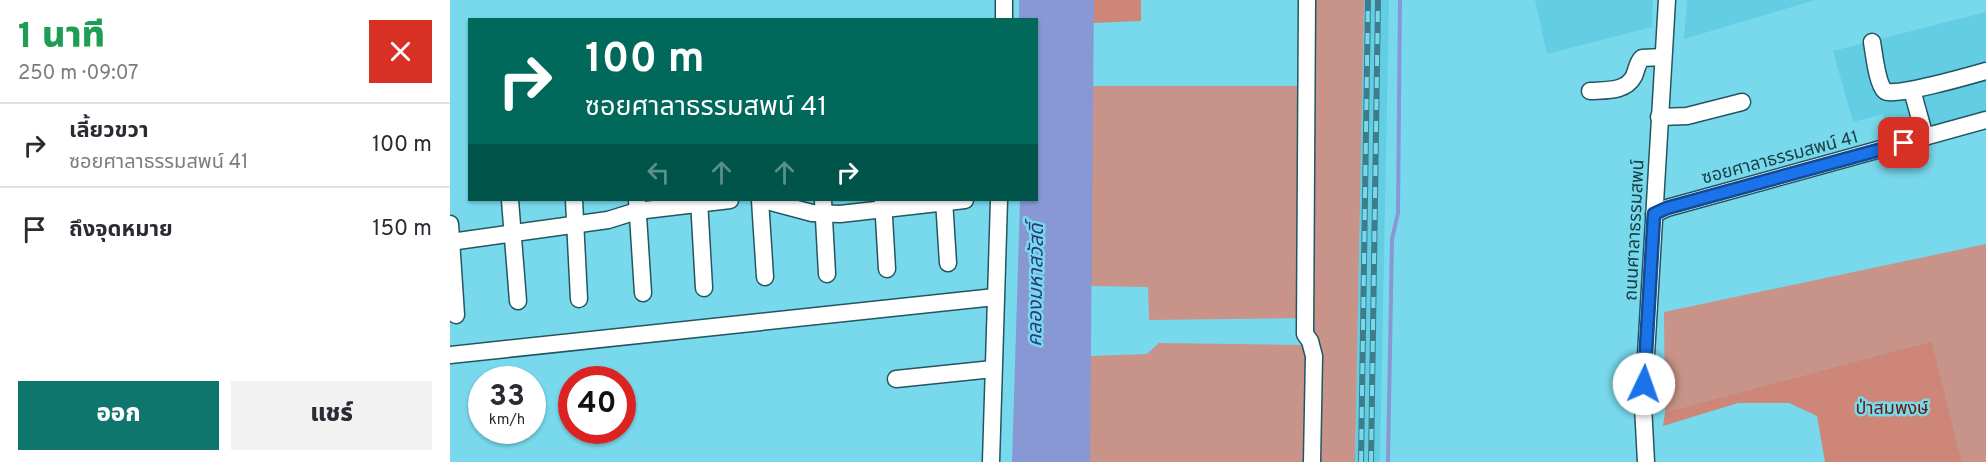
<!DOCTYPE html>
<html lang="th">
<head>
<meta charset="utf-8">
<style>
  :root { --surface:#fff; --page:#f2f2f3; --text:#2b2b33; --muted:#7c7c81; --line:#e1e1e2; --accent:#0f766e }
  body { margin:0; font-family:Overpass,"Noto Sans Thai",sans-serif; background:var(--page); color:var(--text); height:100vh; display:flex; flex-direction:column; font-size:22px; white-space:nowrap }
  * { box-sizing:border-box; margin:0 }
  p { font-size:20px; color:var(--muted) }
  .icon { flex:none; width:33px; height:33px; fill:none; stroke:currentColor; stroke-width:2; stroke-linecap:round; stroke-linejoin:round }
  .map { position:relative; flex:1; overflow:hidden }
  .sheet { display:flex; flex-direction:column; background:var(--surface); width:450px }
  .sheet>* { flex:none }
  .hud { position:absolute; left:18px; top:18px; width:570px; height:183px; border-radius:0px; box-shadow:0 2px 4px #0004; background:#00695c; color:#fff; overflow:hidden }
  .speed { position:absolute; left:18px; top:366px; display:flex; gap:12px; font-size:30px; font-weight:700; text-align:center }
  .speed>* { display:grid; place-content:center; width:78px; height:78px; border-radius:50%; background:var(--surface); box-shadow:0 2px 4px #0004; line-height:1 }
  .speed small { font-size:15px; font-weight:400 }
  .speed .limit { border:9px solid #d22; background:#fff; color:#111 }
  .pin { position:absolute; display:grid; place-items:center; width:51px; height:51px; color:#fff; margin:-26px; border-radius:12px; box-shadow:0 3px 9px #0006 }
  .me { position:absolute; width:66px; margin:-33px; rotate:3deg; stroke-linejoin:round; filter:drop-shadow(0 0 4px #0008) }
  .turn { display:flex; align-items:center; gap:21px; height:126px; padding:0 18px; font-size:27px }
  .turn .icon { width:78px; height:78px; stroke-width:2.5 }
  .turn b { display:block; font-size:42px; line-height:51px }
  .lanes { display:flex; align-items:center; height:57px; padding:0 18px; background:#0003; justify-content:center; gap:30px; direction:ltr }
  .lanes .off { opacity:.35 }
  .round { display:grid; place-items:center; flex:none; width:63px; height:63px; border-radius:0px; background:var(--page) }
  .overview { display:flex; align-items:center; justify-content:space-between; height:102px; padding:0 18px }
  h1 { font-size:36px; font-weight:800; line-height:45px; color:#1e9e55 }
  .action { display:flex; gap:12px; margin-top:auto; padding:12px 18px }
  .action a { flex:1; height:69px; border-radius:0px; background:var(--accent); color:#fff; font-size:24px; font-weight:800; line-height:69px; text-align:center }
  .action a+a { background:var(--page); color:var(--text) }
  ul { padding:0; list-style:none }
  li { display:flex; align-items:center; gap:18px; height:84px; padding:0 18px; border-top:2px solid var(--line) }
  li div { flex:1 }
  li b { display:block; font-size:22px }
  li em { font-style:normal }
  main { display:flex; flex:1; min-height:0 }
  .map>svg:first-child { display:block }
  .built { fill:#62cde3 }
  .green { fill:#c89388 }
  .forest { fill:#cd8677 }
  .water { fill:#8898d4 }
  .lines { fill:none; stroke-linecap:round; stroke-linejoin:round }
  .stream { stroke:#8898d4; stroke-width:4 }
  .minor-casing { stroke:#225660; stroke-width:19 }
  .minor { stroke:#fff; stroke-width:16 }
  .rail-casing { stroke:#3e7c89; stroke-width:6 }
  .rail { stroke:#79d9ec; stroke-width:4; stroke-dasharray:11; stroke-linecap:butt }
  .route-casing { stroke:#114b97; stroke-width:15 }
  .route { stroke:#1a73e8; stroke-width:10 }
  .labels { text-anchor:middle; stroke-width:5; stroke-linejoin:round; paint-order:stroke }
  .street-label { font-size:18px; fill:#174048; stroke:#79d9ec }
  .park-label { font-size:18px; fill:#6a1607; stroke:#79d9ec }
  .water-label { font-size:20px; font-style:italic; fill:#2d3880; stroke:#79d9ec }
</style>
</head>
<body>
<main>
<section class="sheet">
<div class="overview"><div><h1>1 นาที</h1><p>250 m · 09:07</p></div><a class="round" style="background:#d93025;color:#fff"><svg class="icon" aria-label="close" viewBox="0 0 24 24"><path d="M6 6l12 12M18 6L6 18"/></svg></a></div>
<ul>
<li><svg class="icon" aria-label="right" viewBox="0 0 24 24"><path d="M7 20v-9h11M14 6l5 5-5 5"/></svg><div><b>เลี้ยวขวา</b><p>ซอยศาลาธรรมสพน์ 41</p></div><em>100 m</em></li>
<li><svg class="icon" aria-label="arrive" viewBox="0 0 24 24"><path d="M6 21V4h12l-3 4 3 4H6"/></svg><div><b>ถึงจุดหมาย</b></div><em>150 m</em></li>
</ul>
<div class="action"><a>ออก</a><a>แชร์</a></div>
</section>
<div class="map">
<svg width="1536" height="462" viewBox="0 0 1536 462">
  <rect width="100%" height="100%" fill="#79d9ec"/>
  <g class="built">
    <path d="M 914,0 L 939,0 L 930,462 L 905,462 Z"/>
    <path d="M 1085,0 L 1203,0 L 1202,27 L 1097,54 Z"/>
    <path d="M 1237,0 L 1365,0 L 1234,39 Z"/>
    <path d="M 1536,12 L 1536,113 L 1440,142 L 1433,114 L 1403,122 L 1383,51 Z"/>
  </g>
  <g class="green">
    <path d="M 862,0 L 914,0 L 905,462 L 866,462 L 869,358 L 863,330 L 863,318 L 699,320 L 698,287 L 640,286 L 642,86 L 862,86 Z"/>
    <path d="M 1536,244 L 1536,462 L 1512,462 L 1482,341 L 1215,412 L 1214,312 Z"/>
    <path d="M 709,343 L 852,345 L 858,355 L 856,462 L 640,462 L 640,356 L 697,354 Z"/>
  </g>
  <g class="forest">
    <path d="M 644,0 L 691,0 L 691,21 L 643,23 Z"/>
    <path d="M 1482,341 L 1512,462 L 1375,462 L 1367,416 L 1339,403 L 1288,403 L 1213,426 L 1215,412 Z"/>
  </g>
  <path class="water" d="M 569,0 L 644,0 L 640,462 L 562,462 L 570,200 L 586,200 L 586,20 L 569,19 Z"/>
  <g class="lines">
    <path class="stream" d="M 938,462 L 942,239 L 948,213 L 950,0"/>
    <g class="minor-casing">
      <g id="minor">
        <path d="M 554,0 L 554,20"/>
        <path d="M 857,0 L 855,334 L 860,341 L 864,356 L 862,462"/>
        <path d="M 1422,42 C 1424,53 1427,84 1435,91 C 1442,98 1522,75 1536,71"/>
        <path d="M 1462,90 L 1475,137"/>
        <path d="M 1140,91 C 1156,90 1176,92 1184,76 C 1187,69 1187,63 1192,58 L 1213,57"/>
        <path d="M 1209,117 L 1237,116 L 1292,102"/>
        <path d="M 60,200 L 68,301"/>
        <path d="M 124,200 L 129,299"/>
        <path d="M 187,200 L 193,293"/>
        <path d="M 249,200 L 254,288"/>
        <path d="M 310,200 L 315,277"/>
        <path d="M 313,200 L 362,213 L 390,214 L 515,200"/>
        <path d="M 373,200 L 377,274"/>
        <path d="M 433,200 L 437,269"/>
        <path d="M 494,200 L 498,263"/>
        <path d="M 1204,214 L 1217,208 L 1536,120"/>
        <path d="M 0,224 L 6,315"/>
        <path d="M 0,242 L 158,220 L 187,211 L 280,200"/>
        <path d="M 0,355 L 545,297"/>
        <path d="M 446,379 L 543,369"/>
        <path d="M 541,462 L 549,200"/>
        <path d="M 1196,462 L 1193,406 L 1217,0"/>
      </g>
    </g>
    <use href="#minor" class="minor"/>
    <g class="rail-casing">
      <g id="rail">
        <path d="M 911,462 L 918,0"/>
        <path d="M 921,462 L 928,0"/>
      </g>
    </g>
    <use href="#rail" class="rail"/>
  </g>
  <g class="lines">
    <g class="route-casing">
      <path id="route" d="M 1194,384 L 1204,214 L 1217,208 L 1454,143"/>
    </g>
    <use href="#route" class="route"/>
  </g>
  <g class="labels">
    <g class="street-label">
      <text transform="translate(1330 157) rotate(-15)" y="6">ซอยศาลาธรรมสพน์ 41</text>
      <text transform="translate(1184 230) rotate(-87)" y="6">ถนนศาลาธรรมสพน์</text>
    </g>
    <g class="park-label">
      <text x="1442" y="414">ป่าสมพงษ์</text>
    </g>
    <g class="water-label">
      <text transform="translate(585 285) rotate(-89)" y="7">คลองมหาสวัสดิ์</text>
    </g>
  </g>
</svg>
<div class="speed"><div>33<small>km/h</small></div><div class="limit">40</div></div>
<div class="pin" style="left:1454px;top:143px;background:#d93025"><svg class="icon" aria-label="arrive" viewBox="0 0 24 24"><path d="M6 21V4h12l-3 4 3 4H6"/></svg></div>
<svg class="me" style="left:1194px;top:384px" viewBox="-20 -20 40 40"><circle r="19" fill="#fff"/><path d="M0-13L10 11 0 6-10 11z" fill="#1a73e8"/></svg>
<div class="hud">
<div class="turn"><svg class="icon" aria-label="right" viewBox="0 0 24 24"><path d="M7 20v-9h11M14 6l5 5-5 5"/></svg><div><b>100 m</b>ซอยศาลาธรรมสพน์ 41</div></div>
<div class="lanes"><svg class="icon off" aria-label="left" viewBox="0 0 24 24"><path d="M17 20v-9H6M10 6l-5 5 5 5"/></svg><svg class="icon off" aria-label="ahead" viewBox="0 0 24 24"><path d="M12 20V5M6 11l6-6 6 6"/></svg><svg class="icon off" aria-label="ahead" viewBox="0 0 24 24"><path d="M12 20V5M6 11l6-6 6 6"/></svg><svg class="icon" aria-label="right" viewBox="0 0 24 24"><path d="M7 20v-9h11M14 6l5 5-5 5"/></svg></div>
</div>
</div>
</main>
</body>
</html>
